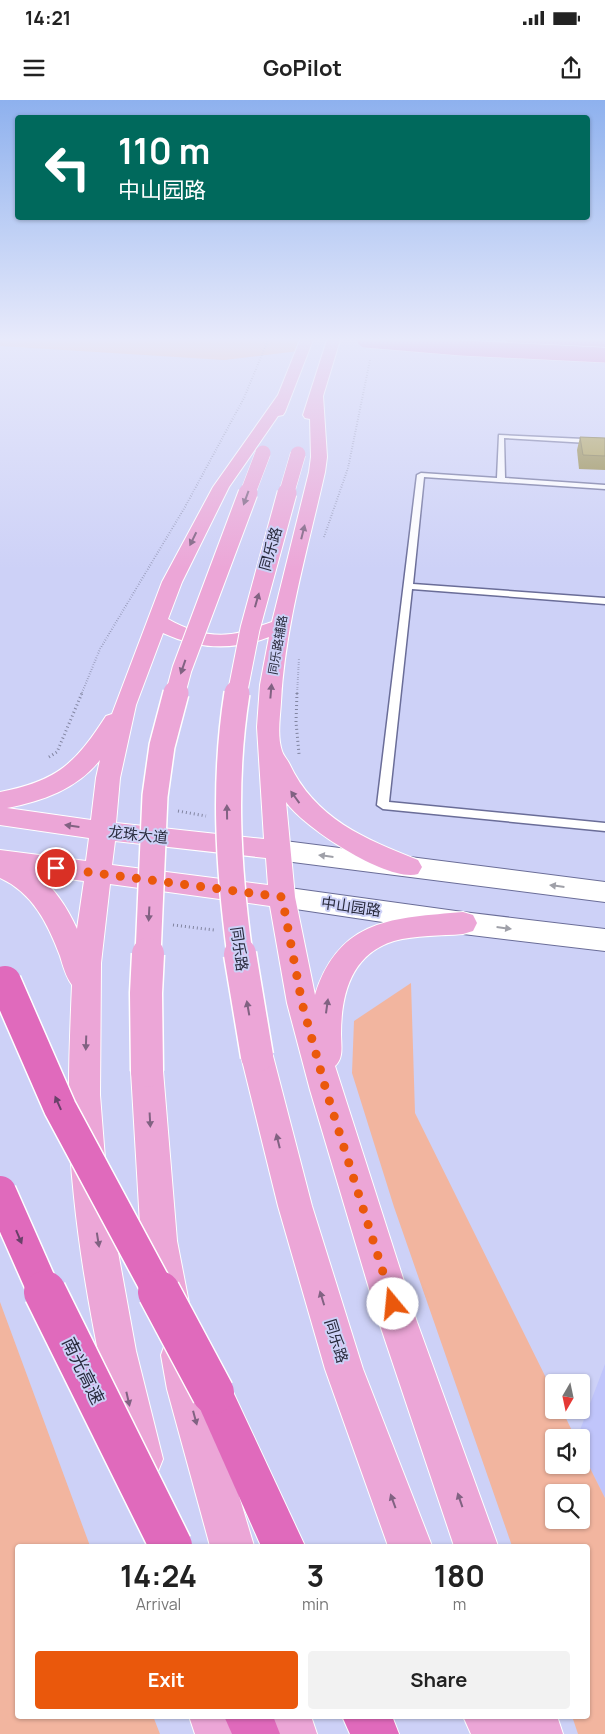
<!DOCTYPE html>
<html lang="en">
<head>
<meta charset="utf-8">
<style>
  :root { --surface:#fff; --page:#f2f2f2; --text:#222; --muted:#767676; --accent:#ea580c }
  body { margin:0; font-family:Manrope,"Noto Sans SC",sans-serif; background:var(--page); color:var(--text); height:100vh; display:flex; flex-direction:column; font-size:19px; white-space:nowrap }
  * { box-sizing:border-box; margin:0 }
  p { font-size:16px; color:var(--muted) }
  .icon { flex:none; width:28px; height:28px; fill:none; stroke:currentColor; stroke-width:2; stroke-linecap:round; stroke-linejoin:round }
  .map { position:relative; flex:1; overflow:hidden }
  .details { position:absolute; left:15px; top:1444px; width:575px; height:175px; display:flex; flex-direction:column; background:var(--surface); border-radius:5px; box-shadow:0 1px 4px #0004 }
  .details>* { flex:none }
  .top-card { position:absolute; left:15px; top:15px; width:575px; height:105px; border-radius:5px; box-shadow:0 1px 4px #0004; background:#00695c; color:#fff; overflow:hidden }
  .needle { width:32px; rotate:189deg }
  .controls { position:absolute; left:545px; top:1274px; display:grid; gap:10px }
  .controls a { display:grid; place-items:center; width:45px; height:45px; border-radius:5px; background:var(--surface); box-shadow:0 1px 4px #0004; font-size:25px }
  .pin { position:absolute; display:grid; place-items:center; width:42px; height:42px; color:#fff; margin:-21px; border:2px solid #fff; border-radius:50%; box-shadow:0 1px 5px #0007 }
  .me { position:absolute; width:55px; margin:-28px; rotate:343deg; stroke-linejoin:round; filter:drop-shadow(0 0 4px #0008) }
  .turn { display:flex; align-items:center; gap:18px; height:105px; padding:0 20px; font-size:22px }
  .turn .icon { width:65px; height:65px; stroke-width:2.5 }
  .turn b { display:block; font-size:35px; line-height:42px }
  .eta { display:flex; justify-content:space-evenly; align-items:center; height:85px; text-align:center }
  .eta b { font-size:30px; font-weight:700; line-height:35px }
  .button { display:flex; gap:10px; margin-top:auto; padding:10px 20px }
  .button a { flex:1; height:58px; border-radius:5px; background:var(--accent); color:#fff; font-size:20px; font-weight:700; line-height:58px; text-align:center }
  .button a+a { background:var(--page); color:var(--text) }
  .status { display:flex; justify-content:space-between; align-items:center; height:35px; padding:0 25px; background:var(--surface); direction:ltr }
  .status svg { height:14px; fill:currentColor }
  header { display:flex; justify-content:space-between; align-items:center; height:65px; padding:0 20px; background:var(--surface); font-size:22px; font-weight:700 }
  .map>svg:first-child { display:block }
  .built { fill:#c0c5fb }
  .green { fill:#f2b59f; fill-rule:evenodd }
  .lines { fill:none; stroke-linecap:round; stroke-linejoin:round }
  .lane-casing { stroke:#6a6d98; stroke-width:3 }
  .secondary-casing { stroke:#6a6d98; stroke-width:2 }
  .primary-casing { stroke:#fff; stroke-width:2 }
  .highway-casing { stroke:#fff; stroke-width:2 }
  .path-far1 { stroke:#8285a1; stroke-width:2; stroke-dasharray:0.5 2; stroke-linecap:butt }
  .path { stroke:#8285a1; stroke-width:3; stroke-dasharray:1 3; stroke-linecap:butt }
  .lane { fill:#fff; fill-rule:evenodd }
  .secondary { fill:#fff; fill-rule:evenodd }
  .primary { fill:#eca6d7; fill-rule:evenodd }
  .highway { fill:#e06abc; fill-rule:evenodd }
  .primary-bridge-far3-casing { stroke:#fff; stroke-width:16; stroke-linecap:butt }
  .primary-bridge-far2-casing { stroke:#fff; stroke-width:21; stroke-linecap:butt }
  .primary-bridge-far1-casing { stroke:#fff; stroke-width:28; stroke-linecap:butt }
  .primary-bridge-casing { stroke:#fff; stroke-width:35; stroke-linecap:butt }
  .highway-bridge-far2-casing { stroke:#fff; stroke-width:16; stroke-linecap:butt }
  .highway-bridge-far1-casing { stroke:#fff; stroke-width:35; stroke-linecap:butt }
  .highway-bridge-casing { stroke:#fff; stroke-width:45; stroke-linecap:butt }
  .primary-bridge-far3 { stroke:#eca6d7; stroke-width:15 }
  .primary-bridge-far2 { stroke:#eca6d7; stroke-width:19 }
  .primary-bridge-far1 { stroke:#eca6d7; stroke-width:25 }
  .primary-bridge { stroke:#eca6d7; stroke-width:32 }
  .highway-bridge-far2 { stroke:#e06abc; stroke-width:15 }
  .highway-bridge-far1 { stroke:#e06abc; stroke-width:32 }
  .highway-bridge { stroke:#e06abc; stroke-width:42 }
  .wall { fill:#8e823a }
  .building { fill:#a59744; stroke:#746a30 }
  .oneway { fill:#816282 }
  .oneway2 { fill:#9fa0a8 }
  .oneway3 { fill:#694169 }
  .route { stroke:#ea580c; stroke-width:9; stroke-dasharray:0 16.2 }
  .labels { text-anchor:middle; stroke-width:4; stroke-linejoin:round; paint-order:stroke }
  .far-street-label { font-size:12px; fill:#292b3d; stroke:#cdd1f7 }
  .street-label { font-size:15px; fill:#292b3d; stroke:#cdd1f7 }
  .near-street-label { font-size:18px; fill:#292b3d; stroke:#cdd1f7 }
</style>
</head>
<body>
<div class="status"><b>14:21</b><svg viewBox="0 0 49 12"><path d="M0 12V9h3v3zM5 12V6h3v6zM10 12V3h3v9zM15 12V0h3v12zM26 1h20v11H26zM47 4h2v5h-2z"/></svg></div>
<header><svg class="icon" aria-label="menu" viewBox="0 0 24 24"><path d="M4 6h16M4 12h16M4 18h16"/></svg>GoPilot<svg class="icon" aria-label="share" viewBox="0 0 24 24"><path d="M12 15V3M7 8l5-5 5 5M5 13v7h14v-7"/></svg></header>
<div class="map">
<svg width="605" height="1634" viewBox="0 0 605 1634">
  <rect width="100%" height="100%" fill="#cdd1f7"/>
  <path class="built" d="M 605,1264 L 605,1398 L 581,1350 L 581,1338 L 577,1338 Z"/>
  <g class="green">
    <path d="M 0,240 L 302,240 L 299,251 L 224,260 L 0,246 Z"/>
    <path d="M 411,883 L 415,1013 L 554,1294 L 554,1310 L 562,1310 L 575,1337 L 554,1338 L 554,1365 L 581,1365 L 581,1350 L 605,1398 L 605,1634 L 578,1634 L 572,1616 L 588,1616 L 588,1446 L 512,1446 L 394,1107 L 352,973 L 354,921 ZM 554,1392 L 581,1392 L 581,1420 L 554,1420 Z"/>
    <path d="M 0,1202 L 90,1446 L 18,1446 L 18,1616 L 153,1616 L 160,1634 L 0,1634 Z"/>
  </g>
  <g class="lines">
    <g class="lane-casing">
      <path id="lane" d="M 499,335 L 605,340 L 605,344 L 504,338 L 505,378 L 605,385 L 605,389 L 424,377 L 413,484 L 605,498 L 605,504 L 412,489 L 389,702 L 605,723 L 605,731 L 383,709 L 377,705 L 417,375 L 421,373 L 497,378 Z"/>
    </g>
    <g class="secondary-casing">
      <g id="secondary">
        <path d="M 277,740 L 605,782 L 605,802 L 277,760 L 268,757 L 264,750 L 268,743 Z"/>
        <path d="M 282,787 L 463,812 L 605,829 L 605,851 L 463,834 L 282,807 L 272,804 L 269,797 L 272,790 Z"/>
      </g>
    </g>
    <g class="primary-casing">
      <g id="primary">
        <path d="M 300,240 L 313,240 L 285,312 L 283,315 L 278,316 L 229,387 L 182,482 L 168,519 C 191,532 215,539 242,532 C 252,530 262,525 272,522 L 309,372 L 311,357 L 310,319 L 305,318 L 303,315 L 327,240 L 340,240 L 323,296 L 327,357 L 325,372 C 308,448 285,525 281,602 C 280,618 277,636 282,651 C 283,655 287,659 289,663 C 315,719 365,739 418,760 L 422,767 L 418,774 C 389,783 304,728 286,702 L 295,797 L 315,895 C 339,818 394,818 463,812 L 473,815 L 477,823 L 473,831 L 463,834 C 441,836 415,835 394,841 C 351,854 341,895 341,934 C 341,945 344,958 335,966 L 417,1222 L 498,1446 L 454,1446 L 379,1222 L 310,990 L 287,903 L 270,806 L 110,784 L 101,863 L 100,995 L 108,1097 L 136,1251 L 163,1359 L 157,1374 L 142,1380 L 127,1374 L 121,1359 C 102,1273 83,1186 74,1097 C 66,1027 69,956 72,885 C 66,877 63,866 60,856 C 48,824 33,793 0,778 L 0,750 L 86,761 L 89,738 L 0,725 L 0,692 C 57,681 75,664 106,616 L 112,614 L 162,482 L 213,387 L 278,295 ZM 163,533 C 197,549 233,551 269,537 L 260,585 L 257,627 L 264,739 L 116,723 L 120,678 L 136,605 ZM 100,660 L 96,678 L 91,720 L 7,708 C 43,701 77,689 100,660 ZM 115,741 L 266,758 L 268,785 L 112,765 ZM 37,775 L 84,781 L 77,829 C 68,809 55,788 37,775 Z"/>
        <path d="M 257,942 L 268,946 L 273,956 L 312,1106 L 363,1269 L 432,1446 L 388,1446 L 325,1269 L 278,1106 L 241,956 L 246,946 Z"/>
        <path d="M 147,957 L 158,961 L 163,971 L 177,1141 L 189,1203 L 183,1216 L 170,1222 L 157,1216 L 151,1203 L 141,1141 L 131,971 L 136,961 Z"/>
        <path d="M 180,1236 L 194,1241 L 199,1255 L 207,1289 L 254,1446 L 210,1446 L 167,1289 L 161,1255 L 166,1241 Z"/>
        <path d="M 189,1616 L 237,1616 L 243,1634 L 195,1634 Z"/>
        <path d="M 263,1616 L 311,1616 L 317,1634 L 269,1634 Z"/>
        <path d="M 463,1616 L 557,1616 L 563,1634 L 471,1634 Z"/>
      </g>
    </g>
    <g class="highway-casing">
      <g id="highway">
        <path d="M 505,240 L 605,240 L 605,248 L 511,244 Z"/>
        <path d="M 213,1273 L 227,1279 L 305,1446 L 261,1446 L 193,1293 L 199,1279 Z"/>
        <path d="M 224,1616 L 273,1616 L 280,1634 L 232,1634 Z"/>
        <path d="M 342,1616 L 392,1616 L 399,1634 L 350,1634 Z"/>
      </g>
    </g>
    <g class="path-far1">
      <path d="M 324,437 L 348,368 L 370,260"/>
      <path d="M 81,595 L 100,549 L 185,407 L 244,298 L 268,240"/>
      <path d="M 297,595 L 299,558"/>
    </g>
    <g class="path">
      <path d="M 297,593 L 296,622 L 299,654"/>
      <path d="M 49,657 L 57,652 L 82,593"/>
      <path d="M 178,711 L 206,716"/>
      <path d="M 173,825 L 214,830"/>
    </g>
    <use href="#lane" class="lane"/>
    <use href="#secondary" class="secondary"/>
    <use href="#primary" class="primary"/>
    <use href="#highway" class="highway"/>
    <g class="primary-bridge-far3-casing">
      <g id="primary-bridge-far3">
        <path d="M 247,395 L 263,353"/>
        <path d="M 286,395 L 298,354"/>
      </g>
    </g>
    <g class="primary-bridge-far2-casing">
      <g id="primary-bridge-far2">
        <path d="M 175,595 L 182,569 L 248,393"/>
        <path d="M 237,595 L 250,529 L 287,393"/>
      </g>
    </g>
    <g class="primary-bridge-far1-casing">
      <g id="primary-bridge-far1">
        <path d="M 237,593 C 223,681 228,767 240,855"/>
        <path d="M 148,855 L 155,696 L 162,646 L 176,593"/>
      </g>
    </g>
    <g class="primary-bridge-casing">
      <g id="primary-bridge">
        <path d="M 240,854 L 257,956"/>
        <path d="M 147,971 L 146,893 L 148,854"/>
      </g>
    </g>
    <g class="highway-bridge-far2-casing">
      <path id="highway-bridge-far2" d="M 365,240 L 461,248 L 605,255"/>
    </g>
    <g class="highway-bridge-far1-casing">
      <g id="highway-bridge-far1">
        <path d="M 5,882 L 60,1008 L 160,1194"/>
        <path d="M 0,1092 L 45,1194"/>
      </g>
    </g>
    <g class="highway-bridge-casing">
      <g id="highway-bridge">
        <path d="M 45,1192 L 171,1446"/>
        <path d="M 159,1192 L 213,1293"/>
      </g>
    </g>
    <use href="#primary-bridge-far3" class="primary-bridge-far3"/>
    <use href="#primary-bridge-far2" class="primary-bridge-far2"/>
    <use href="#primary-bridge-far1" class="primary-bridge-far1"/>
    <use href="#primary-bridge" class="primary-bridge"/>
    <use href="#highway-bridge-far2" class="highway-bridge-far2"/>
    <use href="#highway-bridge-far1" class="highway-bridge-far1"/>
    <use href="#highway-bridge" class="highway-bridge"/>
  </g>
  <path class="wall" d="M 580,337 L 605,338 L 605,370 L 579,369 L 577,350 Z"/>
  <path class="building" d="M 580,337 L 605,338 L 605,356 L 583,355 Z"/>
  <defs><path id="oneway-solid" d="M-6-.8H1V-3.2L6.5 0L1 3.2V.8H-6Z" transform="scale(1.25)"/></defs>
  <g class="oneway">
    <use href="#oneway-solid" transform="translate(246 398) rotate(110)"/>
    <use href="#oneway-solid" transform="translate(303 432) rotate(-76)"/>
    <use href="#oneway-solid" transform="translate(193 439) rotate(116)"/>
    <use href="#oneway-solid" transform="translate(257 500) rotate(-74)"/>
    <use href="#oneway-solid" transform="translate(183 567) rotate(109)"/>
    <use href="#oneway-solid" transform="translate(271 591) rotate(-85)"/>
    <use href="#oneway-solid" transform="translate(295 697) rotate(-126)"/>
    <use href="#oneway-solid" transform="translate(227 712) rotate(-91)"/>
    <use href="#oneway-solid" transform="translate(72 726) rotate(-172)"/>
    <use href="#oneway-solid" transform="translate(149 814) rotate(93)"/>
    <use href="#oneway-solid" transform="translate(327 906) rotate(-82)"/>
    <use href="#oneway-solid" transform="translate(248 908) rotate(-100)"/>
    <use href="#oneway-solid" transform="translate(86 943) rotate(92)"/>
    <use href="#oneway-solid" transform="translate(150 1020) rotate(87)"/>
    <use href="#oneway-solid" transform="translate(278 1041) rotate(-104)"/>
    <use href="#oneway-solid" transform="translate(98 1140) rotate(81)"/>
    <use href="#oneway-solid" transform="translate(322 1198) rotate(-107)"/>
    <use href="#oneway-solid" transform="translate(128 1299) rotate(77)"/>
    <use href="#oneway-solid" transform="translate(195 1318) rotate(75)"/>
    <use href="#oneway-solid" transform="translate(460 1400) rotate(-109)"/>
    <use href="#oneway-solid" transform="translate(393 1401) rotate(-110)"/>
  </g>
  <g class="oneway2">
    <use href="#oneway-solid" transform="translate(326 756) rotate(-173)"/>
    <use href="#oneway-solid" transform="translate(557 786) rotate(-173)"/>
    <use href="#oneway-solid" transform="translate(504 828) rotate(7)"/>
  </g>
  <g class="oneway3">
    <use href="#oneway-solid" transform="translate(58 1003) rotate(-114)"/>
    <use href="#oneway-solid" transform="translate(19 1137) rotate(67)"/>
  </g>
  <linearGradient id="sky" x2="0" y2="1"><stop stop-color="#8eb1ee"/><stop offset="0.51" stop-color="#e8eafb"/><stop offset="1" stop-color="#e8eafb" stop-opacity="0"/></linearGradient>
  <rect width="605" height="469" fill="url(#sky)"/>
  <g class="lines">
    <path class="route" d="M 56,768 L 282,797 L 302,903 L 326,990 L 393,1204"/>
  </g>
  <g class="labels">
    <g class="far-street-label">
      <text transform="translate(278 545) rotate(-80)" y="4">同乐路辅路</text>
    </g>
    <g class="street-label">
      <text transform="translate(271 449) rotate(-74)" y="5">同乐路</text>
      <text transform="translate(138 735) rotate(6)" y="5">龙珠大道</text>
      <text transform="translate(351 807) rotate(8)" y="5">中山园路</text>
      <text transform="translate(239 849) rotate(82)" y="5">同乐路</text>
      <text transform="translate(336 1241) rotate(73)" y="5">同乐路</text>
    </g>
    <g class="near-street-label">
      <text transform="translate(83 1271) rotate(64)" y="6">南光高速</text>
    </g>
  </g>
</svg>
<div class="controls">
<a><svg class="needle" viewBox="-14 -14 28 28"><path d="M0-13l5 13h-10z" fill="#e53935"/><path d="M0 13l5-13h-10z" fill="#767676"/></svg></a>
<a><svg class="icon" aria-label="sound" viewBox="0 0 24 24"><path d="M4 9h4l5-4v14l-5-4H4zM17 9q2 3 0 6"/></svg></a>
<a><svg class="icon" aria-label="search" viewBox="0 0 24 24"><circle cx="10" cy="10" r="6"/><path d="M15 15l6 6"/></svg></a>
</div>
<div class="pin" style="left:56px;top:768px;background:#d93025"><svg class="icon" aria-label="arrive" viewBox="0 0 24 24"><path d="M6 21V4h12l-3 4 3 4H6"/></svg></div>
<svg class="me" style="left:393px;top:1204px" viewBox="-20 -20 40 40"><circle r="19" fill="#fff"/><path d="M0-13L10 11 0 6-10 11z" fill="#ea580c"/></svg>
<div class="top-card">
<div class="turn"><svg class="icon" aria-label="left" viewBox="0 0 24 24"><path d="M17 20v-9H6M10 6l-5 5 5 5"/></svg><div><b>110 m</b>中山园路</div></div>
</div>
<section class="details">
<div class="eta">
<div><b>14:24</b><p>Arrival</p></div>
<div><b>3</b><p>min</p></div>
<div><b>180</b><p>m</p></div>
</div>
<div class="button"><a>Exit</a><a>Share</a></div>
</section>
</div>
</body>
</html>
